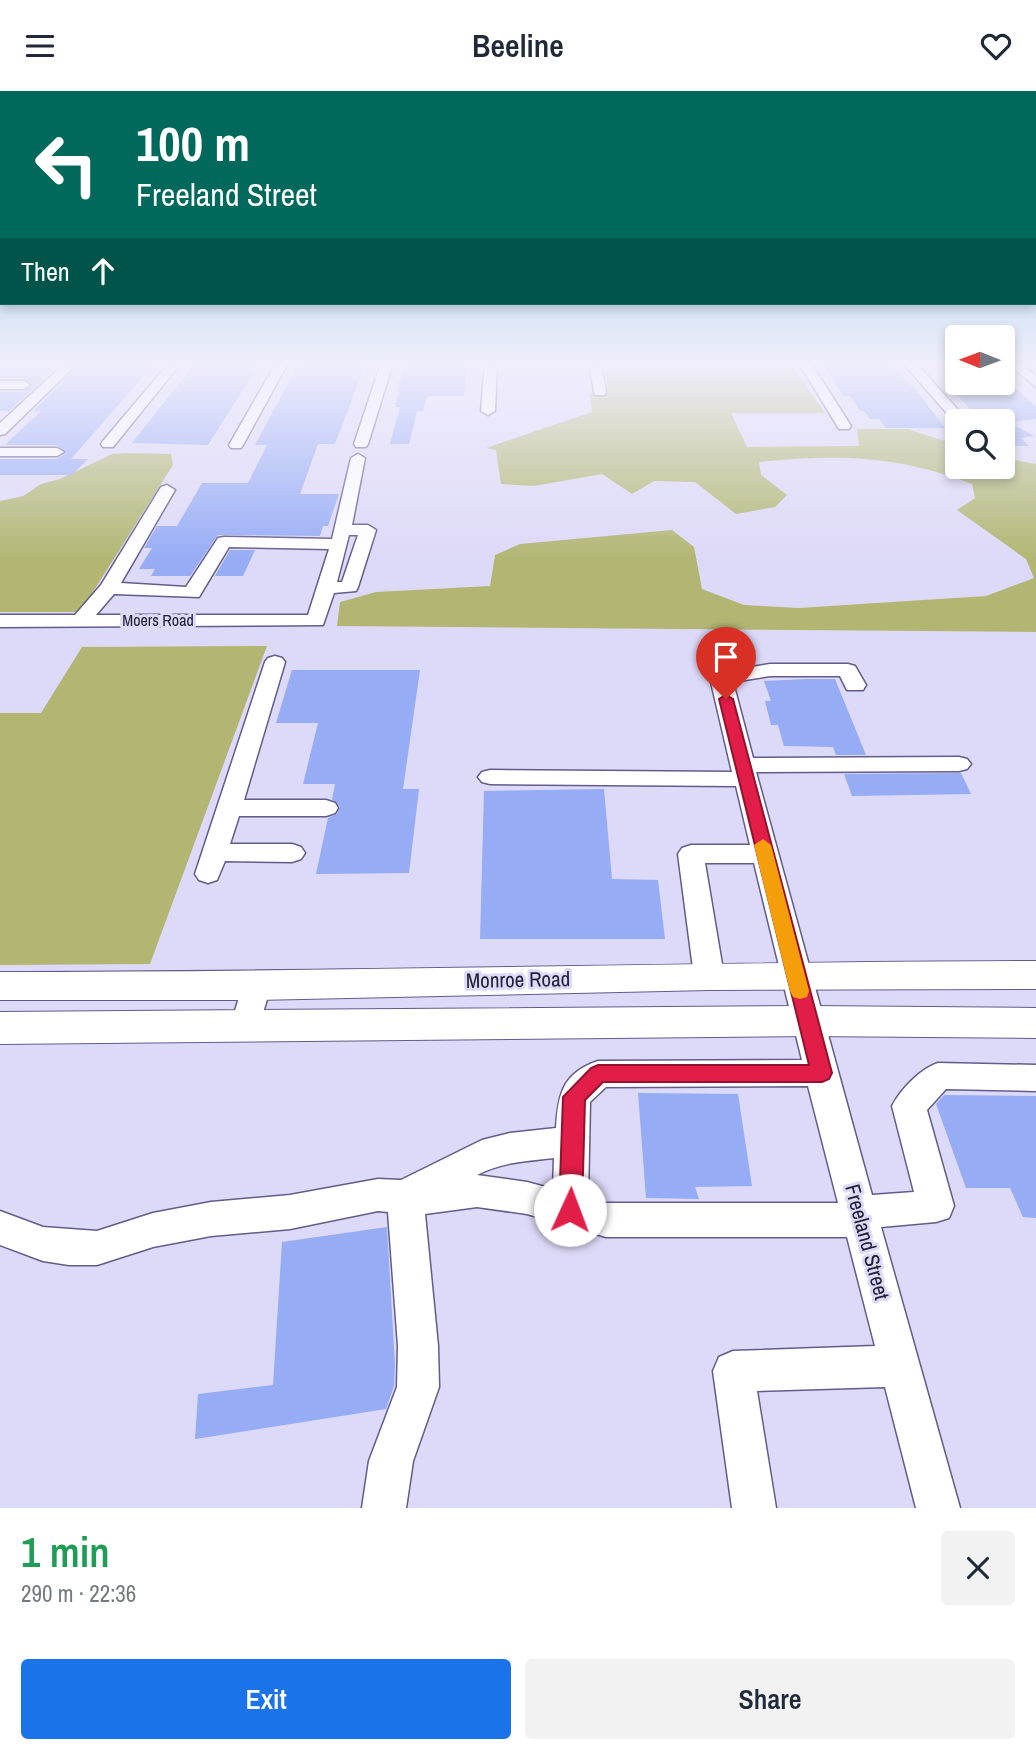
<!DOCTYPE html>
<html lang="en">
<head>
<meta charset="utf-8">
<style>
  :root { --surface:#fff; --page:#f2f2f3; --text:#1f2937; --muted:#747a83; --accent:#1a73e8 }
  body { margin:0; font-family:"Archivo Narrow",sans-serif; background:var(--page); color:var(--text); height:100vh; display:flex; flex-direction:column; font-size:26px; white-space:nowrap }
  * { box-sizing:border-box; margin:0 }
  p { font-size:23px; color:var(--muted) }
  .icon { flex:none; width:38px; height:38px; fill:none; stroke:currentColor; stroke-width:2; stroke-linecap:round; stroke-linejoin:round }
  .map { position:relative; height:1417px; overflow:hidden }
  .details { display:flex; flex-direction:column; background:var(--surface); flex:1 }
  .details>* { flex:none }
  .top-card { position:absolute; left:0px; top:0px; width:1036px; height:214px; box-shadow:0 4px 10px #0003; background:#00695c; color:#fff; overflow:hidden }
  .needle { width:46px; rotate:271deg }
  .tools { position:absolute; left:945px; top:234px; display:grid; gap:14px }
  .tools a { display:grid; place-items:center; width:70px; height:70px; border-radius:7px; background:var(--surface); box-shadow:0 4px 10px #0003; font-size:35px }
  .pin { position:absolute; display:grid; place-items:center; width:60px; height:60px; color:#fff; margin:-72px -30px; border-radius:50% 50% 50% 0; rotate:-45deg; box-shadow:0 0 7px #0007 }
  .pin .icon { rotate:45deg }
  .me { position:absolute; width:77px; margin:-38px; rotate:2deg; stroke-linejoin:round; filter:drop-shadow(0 0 5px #0008) }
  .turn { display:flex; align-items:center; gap:24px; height:147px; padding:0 21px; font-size:32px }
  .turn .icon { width:91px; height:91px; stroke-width:2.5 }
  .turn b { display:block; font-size:49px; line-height:60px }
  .then { display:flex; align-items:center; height:66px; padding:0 21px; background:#0003; gap:14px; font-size:26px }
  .round { display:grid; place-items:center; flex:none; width:74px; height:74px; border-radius:7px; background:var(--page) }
  .headline { display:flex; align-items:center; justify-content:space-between; height:119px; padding:0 21px }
  h1 { font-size:42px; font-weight:600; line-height:52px; color:#1e9e55 }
  .button { display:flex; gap:14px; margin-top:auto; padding:14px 21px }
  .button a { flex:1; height:80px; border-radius:7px; background:var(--accent); color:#fff; font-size:28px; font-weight:600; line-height:80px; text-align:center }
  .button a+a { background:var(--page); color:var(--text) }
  header { display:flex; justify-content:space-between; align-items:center; height:91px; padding:0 21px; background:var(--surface); font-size:32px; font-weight:600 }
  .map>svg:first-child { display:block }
  .green { fill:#b2b672 }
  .building { fill:#96acf5 }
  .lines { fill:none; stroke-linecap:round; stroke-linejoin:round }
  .minor-casing { stroke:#635c89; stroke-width:3 }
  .major-casing { stroke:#635c89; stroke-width:2 }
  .minor { fill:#fff; fill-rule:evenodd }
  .major { fill:#fff; fill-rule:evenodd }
  .route { fill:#e11d48; stroke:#92132f; stroke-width:2 }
  .slow { fill:#f59e0b }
  .labels { text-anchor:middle; stroke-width:6; stroke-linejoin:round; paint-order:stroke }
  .far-street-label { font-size:16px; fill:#232033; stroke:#ddd9f8 }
  .near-street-label { font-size:21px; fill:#232033; stroke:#ddd9f8 }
</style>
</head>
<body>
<header><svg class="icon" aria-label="menu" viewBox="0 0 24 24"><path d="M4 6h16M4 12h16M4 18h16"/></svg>Beeline<svg class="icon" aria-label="heart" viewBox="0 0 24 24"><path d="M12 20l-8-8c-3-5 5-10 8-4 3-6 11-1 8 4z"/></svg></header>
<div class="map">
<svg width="1036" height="1417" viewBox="0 0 1036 1417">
  <rect width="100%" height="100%" fill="#ddd9f8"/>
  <g class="green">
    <path d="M 675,272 L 790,272 L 825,322 L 731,322 L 747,356 L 859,355 L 857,338 L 908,338 L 957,354 L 957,376 L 1003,376 L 1003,367 L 1036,373 L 1036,541 L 337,535 L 340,511 L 376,501 L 490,495 L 495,464 L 520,453 L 672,439 L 694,456 L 702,498 L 744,514 L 799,517 L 986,505 L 1034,487 L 1026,468 L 957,419 L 975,407 L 972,393 C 897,364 838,363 759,371 L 761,384 L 787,404 L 775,416 L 736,423 L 695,391 L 654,390 L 632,403 L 602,383 L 534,395 L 501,393 L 496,359 L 486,357 L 592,321 L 590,302 L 608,302 L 605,281 L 649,279 Z"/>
    <path d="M 125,362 L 171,363 L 173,374 L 91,504 L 76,521 L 0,521 L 0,410 L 23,405 L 41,393 L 60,388 L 112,363 Z"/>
    <path d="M 267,555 L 150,873 L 0,874 L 0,622 L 41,622 L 82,556 Z"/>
  </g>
  <g class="building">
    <path d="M 87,272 L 155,272 L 71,368 L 88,368 L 72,384 L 0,384 L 0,368 L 57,368 L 66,362 L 57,354 L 5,354 L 41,320 L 33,320 L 78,275 Z"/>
    <path d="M 195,272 L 260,272 L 208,354 L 132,352 Z"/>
    <path d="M 299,272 L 366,272 L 335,353 L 318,353 L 300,403 L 339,403 L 328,435 L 323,435 L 320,445 L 218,444 L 190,485 L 151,485 L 155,478 L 139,478 L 152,457 L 144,457 L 157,435 L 177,435 L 202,392 L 248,392 L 267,354 L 255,354 Z"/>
    <path d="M 410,272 L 468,272 L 464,305 L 427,305 L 423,320 L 417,320 L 409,353 L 390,353 L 400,316 L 395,316 L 399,300 L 397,300 L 403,280 L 408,278 Z"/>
    <path d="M 823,272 L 890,273 L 916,299 L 945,337 L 886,337 L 879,328 L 870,328 L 864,320 L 860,320 L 850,305 L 843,305 Z"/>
    <path d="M 0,275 L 58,275 L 9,320 L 0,320 L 0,301 L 24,301 L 32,293 L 24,287 L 0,287 Z"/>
    <path d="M 946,292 L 1011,293 L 1036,316 L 1036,328 L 1008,331 L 1034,345 L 1021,347 L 1029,355 L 1003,355 L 1003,331 L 982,331 Z"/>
    <path d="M 230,459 L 255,459 L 243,485 L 215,485 Z"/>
    <path d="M 292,579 L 420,579 L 403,698 L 419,698 L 409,782 L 316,783 L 328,727 L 337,723 L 340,716 L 332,708 L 335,693 L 303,693 L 318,632 L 276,632 Z"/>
    <path d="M 806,588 L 835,588 L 866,664 L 836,664 L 833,656 L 784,655 L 778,634 L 771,634 L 765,610 L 771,610 L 764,590 Z"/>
    <path d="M 961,682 L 971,703 L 852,705 L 844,683 Z"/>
    <path d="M 604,698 L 612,788 L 658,789 L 665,848 L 480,848 L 484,700 Z"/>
    <path d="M 638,1002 L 738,1003 L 752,1095 L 695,1096 L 699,1108 L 646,1107 Z"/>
    <path d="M 944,1004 L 1036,1005 L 1036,1127 L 1023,1126 L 1010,1097 L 966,1097 L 936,1013 Z"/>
    <path d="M 387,1136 L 395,1273 L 394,1295 L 386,1318 L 195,1348 L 198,1303 L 273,1294 L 282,1151 Z"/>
  </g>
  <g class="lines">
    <g class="minor-casing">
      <g id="minor">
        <path d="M 65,272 L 78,272 L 5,343 L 0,344 L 0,332 Z"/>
        <path d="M 169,272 L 181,272 L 113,356 L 103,356 L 101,353 L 103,350 Z"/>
        <path d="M 276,272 L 288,272 L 243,354 L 241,357 L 231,357 L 229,354 Z"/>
        <path d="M 381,272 L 393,272 L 368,353 L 366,356 L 356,356 L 354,353 Z"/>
        <path d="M 485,272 L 497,272 L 495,320 L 488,324 L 481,320 Z"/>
        <path d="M 589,272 L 601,272 L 606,301 L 605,304 L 595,304 L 594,301 Z"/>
        <path d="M 799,272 L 811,272 L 851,335 L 849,338 L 839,338 Z"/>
        <path d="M 903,272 L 916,272 L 969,331 L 957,331 L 957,334 Z"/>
        <path d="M 1007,272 L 1020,272 L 1036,285 L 1036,296 Z"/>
        <path d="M 0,290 L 24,290 L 30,294 L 24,298 L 0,298 Z"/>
        <path d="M 0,357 L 57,357 L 64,361 L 57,365 L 0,365 Z"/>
        <path d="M 358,363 L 365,367 L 352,434 L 368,434 L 376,439 L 358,496 L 356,500 L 334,502 L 323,534 L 0,536 L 0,524 L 75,524 L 101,494 L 161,396 L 167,394 L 175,399 L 121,492 L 186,496 L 218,447 L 224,446 L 332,448 L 351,367 ZM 349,444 L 358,444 L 342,491 L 337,491 ZM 229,456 L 329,458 L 308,524 L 96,524 L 114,503 L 199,506 Z"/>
        <path d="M 275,565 L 282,567 L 285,571 L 244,709 L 326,709 L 335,712 L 338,717 L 335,722 L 326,725 L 239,725 L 230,753 L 292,753 L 301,756 L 305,762 L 301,768 L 292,771 L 225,770 L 217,789 L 208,792 L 199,789 L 195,783 L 265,571 L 268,567 Z"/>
        <path d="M 770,573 L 848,573 L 855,575 L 866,594 L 863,599 L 847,599 L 840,585 L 770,585 L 733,591 L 753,667 L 959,666 L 967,668 L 971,673 L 967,678 L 959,680 L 756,681 L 872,1104 L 914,1101 L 892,1015 C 901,998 920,978 938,972 L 1036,974 L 1036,1000 L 946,998 L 927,1019 L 954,1115 L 949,1127 L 936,1131 L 881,1136 L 960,1417 L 916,1417 L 885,1296 L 757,1300 L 776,1417 L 732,1417 L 713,1280 L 719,1266 L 733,1260 L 875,1255 L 847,1146 L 606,1146 L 527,1123 L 477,1116 L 425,1123 L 438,1255 L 439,1296 L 413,1370 L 406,1417 L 362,1417 L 369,1370 L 397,1296 L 398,1255 L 388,1121 L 378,1120 L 290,1138 L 211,1145 L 153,1156 L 97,1174 L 69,1174 L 43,1170 L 0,1154 L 0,1120 L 43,1136 L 97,1140 L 153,1122 L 211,1111 L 290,1104 L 378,1088 L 401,1089 L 482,1049 L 510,1042 L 556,1037 C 558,1004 562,982 598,970 L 802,969 L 754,772 L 705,772 L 724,885 L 719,893 L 709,896 L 699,893 L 694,885 L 678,763 L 682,757 L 691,754 L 750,754 L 736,695 L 490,693 L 482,691 L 478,686 L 482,681 L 490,679 L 732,681 L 710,587 L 714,583 L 721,581 ZM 808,995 L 838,1112 L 606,1112 L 588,1107 L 590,1011 L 606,996 ZM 554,1067 L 553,1098 L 527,1091 L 477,1084 C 501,1071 528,1070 554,1067 Z"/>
        <path d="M 256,884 L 267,887 L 271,895 L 256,945 L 245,948 L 234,945 L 230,936 L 245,887 Z"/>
      </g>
    </g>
    <g class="major-casing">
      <g id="major">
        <path d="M 1036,870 L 1036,898 L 709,899 L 256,909 L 0,909 L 0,881 C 345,881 691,871 1036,870 Z"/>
        <path d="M 808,915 L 1036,917 L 1036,947 L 808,945 L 0,953 L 0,921 Z"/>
      </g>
    </g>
    <use href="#minor" class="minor"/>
    <use href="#major" class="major"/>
  </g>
  <linearGradient id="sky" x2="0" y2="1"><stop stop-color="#79c3d5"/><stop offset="0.58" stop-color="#f0eefc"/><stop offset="1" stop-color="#f0eefc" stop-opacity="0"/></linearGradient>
  <rect width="1036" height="470" fill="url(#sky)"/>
  <path class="route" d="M 726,604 L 733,608 L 832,982 L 829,988 L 822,991 L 603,991 L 585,1009 L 582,1119 L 579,1126 L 570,1129 L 562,1126 L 559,1119 L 563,1006 L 591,977 L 598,974 L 809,974 L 719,608 Z"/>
  <path class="slow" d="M 763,748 L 771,754 L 809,900 L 807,906 L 800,908 L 793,906 L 790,900 L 754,754 Z"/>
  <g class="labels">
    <g class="far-street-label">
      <text x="158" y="535">Moers Road</text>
    </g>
    <g class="near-street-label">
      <text transform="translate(518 889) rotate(-1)" y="7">Monroe Road</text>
      <text transform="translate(867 1151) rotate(75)" y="7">Freeland Street</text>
    </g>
  </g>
</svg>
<div class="tools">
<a><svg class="needle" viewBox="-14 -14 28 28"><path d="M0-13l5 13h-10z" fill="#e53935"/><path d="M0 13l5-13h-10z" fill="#747a83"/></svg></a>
<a><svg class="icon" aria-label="search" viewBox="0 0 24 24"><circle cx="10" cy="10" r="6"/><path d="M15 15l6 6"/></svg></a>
</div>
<div class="pin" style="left:726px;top:608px;background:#d93025"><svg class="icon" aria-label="arrive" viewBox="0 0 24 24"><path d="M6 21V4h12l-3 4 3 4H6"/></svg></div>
<svg class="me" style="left:570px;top:1119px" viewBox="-20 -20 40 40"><circle r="19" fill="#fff"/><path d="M0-13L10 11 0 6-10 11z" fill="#e11d48"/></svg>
<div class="top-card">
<div class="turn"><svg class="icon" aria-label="left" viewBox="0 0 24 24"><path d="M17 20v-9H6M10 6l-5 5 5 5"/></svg><div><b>100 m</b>Freeland Street</div></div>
<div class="then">Then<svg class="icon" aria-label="ahead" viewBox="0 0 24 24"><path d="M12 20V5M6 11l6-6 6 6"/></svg></div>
</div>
</div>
<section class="details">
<div class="headline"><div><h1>1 min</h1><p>290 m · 22:36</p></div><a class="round"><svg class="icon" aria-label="close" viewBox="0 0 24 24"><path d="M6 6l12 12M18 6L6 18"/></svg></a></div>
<div class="button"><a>Exit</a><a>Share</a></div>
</section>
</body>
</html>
